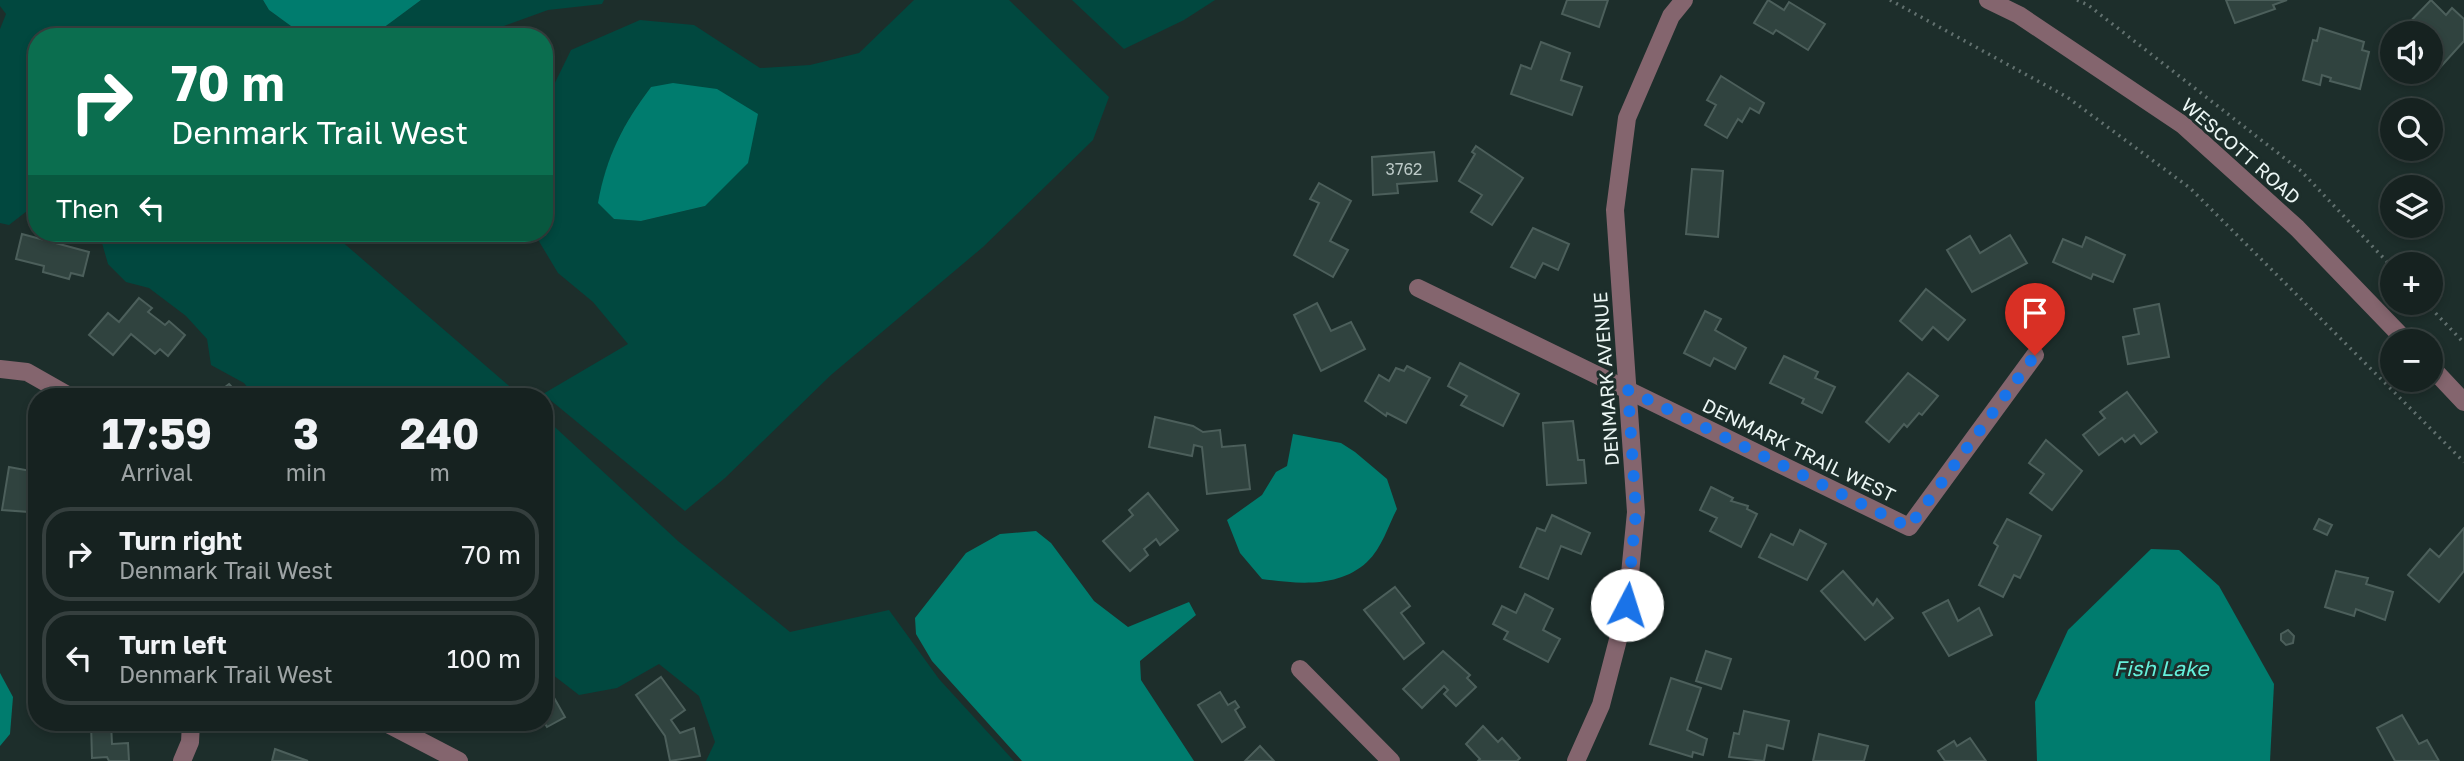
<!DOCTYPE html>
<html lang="en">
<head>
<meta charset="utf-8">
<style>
  :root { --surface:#162220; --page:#1f2a29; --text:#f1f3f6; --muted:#9ea4a5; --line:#353f3e }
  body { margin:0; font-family:"Golos Text",sans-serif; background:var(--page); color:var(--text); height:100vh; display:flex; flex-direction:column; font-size:26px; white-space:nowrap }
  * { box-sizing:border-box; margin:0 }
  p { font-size:23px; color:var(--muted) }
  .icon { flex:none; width:38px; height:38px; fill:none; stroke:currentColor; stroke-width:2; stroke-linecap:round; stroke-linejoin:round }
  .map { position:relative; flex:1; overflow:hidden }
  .details { position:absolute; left:28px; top:388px; width:525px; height:343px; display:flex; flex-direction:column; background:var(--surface); border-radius:28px; box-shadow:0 4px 10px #0003,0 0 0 2px var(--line) }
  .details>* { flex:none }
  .guide { position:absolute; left:28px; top:28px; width:525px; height:214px; border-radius:28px; box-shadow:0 4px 10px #0003,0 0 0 2px var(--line); background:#0b6e4f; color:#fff; overflow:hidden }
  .buttons { position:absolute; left:2380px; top:21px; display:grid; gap:14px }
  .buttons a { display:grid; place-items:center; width:63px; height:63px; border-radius:50%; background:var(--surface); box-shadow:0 4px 10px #0003,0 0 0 2px var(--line); font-size:35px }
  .pin { position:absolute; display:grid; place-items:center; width:60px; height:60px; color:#fff; margin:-72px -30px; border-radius:50% 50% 50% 0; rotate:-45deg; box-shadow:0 0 7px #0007 }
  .pin .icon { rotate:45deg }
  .me { position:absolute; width:77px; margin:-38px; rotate:5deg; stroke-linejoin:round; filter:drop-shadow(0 0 5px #0008) }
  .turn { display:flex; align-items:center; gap:24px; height:147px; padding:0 28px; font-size:32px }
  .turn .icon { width:91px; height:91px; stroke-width:2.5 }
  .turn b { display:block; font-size:49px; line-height:60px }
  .then { display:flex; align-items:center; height:66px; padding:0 28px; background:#0003; gap:14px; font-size:26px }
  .eta { display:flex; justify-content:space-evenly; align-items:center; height:119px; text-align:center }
  .eta b { font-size:42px; font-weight:700; line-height:49px }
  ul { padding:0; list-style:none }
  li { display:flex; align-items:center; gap:21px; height:94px; margin:0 14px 10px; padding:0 14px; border:4px solid var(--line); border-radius:28px }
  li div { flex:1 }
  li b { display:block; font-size:26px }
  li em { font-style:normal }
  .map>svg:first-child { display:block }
  .green { fill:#01483f; fill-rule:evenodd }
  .water { fill:#007c6e }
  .building { fill:#30433f; stroke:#4c5f5b; stroke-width:2 }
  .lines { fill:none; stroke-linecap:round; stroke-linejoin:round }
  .path { stroke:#62716f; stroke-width:3.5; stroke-dasharray:2 5; stroke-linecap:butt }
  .minor { stroke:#84656e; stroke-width:18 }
  .tertiary { stroke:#84656e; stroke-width:18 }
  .route { stroke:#1a73e8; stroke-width:12; stroke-dasharray:0 21.6 }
  .labels { text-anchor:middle; stroke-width:6; stroke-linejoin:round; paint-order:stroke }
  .number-label { font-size:16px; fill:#bcc9c7 }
  .street-label { font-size:19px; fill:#ebf6f4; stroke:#1d2e2b }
  .water-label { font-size:21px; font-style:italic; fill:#65f0db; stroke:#1d2e2b }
</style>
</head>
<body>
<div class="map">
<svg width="2464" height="761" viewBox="0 0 2464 761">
  <rect width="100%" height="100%" fill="#1d2e2b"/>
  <g class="green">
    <path d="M 0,0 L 263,0 L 269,10 L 306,37 L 37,37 L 37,212 L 27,211 L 9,225 L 0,223 L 0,29 L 6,14 L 0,6 Z"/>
    <path d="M 421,0 L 604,0 L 602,4 L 548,10 L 473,37 L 371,37 Z"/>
    <path d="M 914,0 L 1009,0 L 1109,97 L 1093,140 L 983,247 L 831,375 L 725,478 L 685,511 L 543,394 L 628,344 L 593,302 L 558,273 L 534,233 L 544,233 L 544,105 L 571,50 L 640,20 L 694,25 L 760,68 L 810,65 L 859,53 ZM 651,87 L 705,206 L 641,221 L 614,219 L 599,203 C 606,157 623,124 651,87 Z"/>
    <path d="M 1072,0 L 1215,0 L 1184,20 L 1124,49 Z"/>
    <path d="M 95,233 L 332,233 L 522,397 L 255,397 L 244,383 L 211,365 L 207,339 L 186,316 L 149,288 L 126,282 L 108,264 L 100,236 Z"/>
    <path d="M 544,417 L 678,541 L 790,632 L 889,610 L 939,679 L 1014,761 L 706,761 L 715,742 L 699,696 L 659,664 L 617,688 L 579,695 L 544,668 Z"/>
  </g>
  <g class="water">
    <path d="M 263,0 L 421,0 L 371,37 L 306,37 L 269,10 Z"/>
    <path d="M 673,83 L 717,89 L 758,114 L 748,163 L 705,206 L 641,221 L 614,219 L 598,203 C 606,157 623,124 651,87 Z"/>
    <path d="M 1293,434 L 1341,443 L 1355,452 L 1387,479 L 1397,509 C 1388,526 1382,548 1367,562 C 1339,588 1298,584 1262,579 L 1240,553 L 1227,520 L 1262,495 L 1276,472 L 1287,466 Z"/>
    <path d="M 1036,531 L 1051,543 L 1094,601 L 1128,627 L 1189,602 L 1196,615 L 1140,661 L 1141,680 L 1194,761 L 1022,761 L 932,661 L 916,634 L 915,618 L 966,553 L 1000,534 Z"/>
    <path d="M 2151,549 L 2179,550 L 2219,586 L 2274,684 L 2270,761 L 2037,761 L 2035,702 L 2068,630 Z"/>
    <path d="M 0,673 L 13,697 L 10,734 L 0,746 Z"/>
  </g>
  <g class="building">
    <path d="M 1567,0 L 1608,0 L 1599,27 L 1562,14 Z"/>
    <path d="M 1768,0 L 1784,10 L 1789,2 L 1825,24 L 1808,50 L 1776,30 L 1773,34 L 1754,23 Z"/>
    <path d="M 2226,0 L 2287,0 L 2273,5 L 2275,9 L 2235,23 Z"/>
    <path d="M 2431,0 L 2446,15 L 2452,8 L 2464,19 L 2464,41 L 2435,73 L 2431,69 L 2431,33 L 2408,33 L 2403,29 Z"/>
    <path d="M 2320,28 L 2364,42 L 2362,50 L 2369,52 L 2360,89 L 2330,81 L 2331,78 L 2322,75 L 2320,85 L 2303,80 L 2313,40 L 2317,41 Z"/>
    <path d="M 1541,42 L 1570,53 L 1561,80 L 1582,87 L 1572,115 L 1511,94 L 1521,65 L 1531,69 Z"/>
    <path d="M 1721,76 L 1764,103 L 1759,113 L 1750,108 L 1742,122 L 1738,119 L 1727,138 L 1705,125 L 1716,105 L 1707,100 Z"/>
    <path d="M 1476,146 L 1523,178 L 1492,225 L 1471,212 L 1482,195 L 1459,181 L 1475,154 L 1472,152 Z"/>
    <path d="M 1434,152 L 1437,181 L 1397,184 L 1398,193 L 1373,195 L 1372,157 Z"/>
    <path d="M 1692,169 L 1723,171 L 1718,237 L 1686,234 Z"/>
    <path d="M 1319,183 L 1351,201 L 1330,241 L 1348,250 L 1333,277 L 1294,255 L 1319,203 L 1310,199 Z"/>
    <path d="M 1533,228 L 1569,244 L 1558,270 L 1543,263 L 1535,278 L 1511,267 Z"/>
    <path d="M 22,234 L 89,252 L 83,276 L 71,273 L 69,279 L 43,272 L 44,266 L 16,259 Z"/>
    <path d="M 2010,235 L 2027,263 L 1972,292 L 1947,250 L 1970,236 L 1980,253 Z"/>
    <path d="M 2086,237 L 2125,255 L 2113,282 L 2093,274 L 2091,279 L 2053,262 L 2063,239 L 2082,247 Z"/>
    <path d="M 1926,289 L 1965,320 L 1948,340 L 1933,327 L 1922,340 L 1900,321 Z"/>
    <path d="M 139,298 L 152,308 L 148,312 L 165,325 L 169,321 L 185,335 L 168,356 L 160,349 L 155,354 L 131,334 L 113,355 L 89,335 L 108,313 L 119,322 Z"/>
    <path d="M 1317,303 L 1331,331 L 1351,322 L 1365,349 L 1321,371 L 1294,315 Z"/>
    <path d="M 2159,304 L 2169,357 L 2128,364 L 2123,337 L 2139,334 L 2134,309 Z"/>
    <path d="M 1705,311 L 1721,319 L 1715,330 L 1746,348 L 1735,369 L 1714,358 L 1710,366 L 1684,353 Z"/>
    <path d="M 1784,356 L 1818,372 L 1815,378 L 1835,387 L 1822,413 L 1802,403 L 1804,399 L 1770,383 Z"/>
    <path d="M 1460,363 L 1519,394 L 1503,426 L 1461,405 L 1467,396 L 1448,386 Z"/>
    <path d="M 1407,366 L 1430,378 L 1406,423 L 1387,413 L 1386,416 L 1365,401 L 1379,375 L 1389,381 L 1396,368 L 1404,371 Z"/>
    <path d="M 1908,373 L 1938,396 L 1922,415 L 1919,413 L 1907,427 L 1904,424 L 1889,442 L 1866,422 Z"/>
    <path d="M 229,384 L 240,396 L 238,397 L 212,397 Z"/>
    <path d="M 2127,392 L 2157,432 L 2141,444 L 2134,435 L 2125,442 L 2122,438 L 2099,455 L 2083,435 L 2105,418 L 2100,412 Z"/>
    <path d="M 1155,417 L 1193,426 L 1203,432 L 1220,430 L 1222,447 L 1245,445 L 1250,489 L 1207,494 L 1202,447 L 1194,445 L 1192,456 L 1149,447 Z"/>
    <path d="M 1573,421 L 1578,460 L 1584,460 L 1586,483 L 1547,485 L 1543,423 Z"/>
    <path d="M 2046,440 L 2082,471 L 2052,510 L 2030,493 L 2044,474 L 2029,463 Z"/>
    <path d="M 9,467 L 31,471 L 29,483 L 37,484 L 37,525 L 32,524 L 28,518 L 29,512 L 2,510 Z"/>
    <path d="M 1711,487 L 1733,498 L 1731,501 L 1748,506 L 1747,509 L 1757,514 L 1741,547 L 1710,531 L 1717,518 L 1700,510 Z"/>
    <path d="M 1148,493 L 1178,530 L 1160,545 L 1156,539 L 1144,549 L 1148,555 L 1130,571 L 1103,541 L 1133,515 L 1129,510 Z"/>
    <path d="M 1552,515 L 1590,533 L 1581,554 L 1561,546 L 1548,579 L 1520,567 L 1537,528 L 1545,531 Z"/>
    <path d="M 2007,519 L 2041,536 L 2020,578 L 2014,575 L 2003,597 L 1979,585 L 1998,546 L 1994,543 Z"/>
    <path d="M 2319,519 L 2332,525 L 2327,535 L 2314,529 Z"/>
    <path d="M 2464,528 L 2464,571 L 2439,602 L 2408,575 L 2430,549 L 2439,557 Z"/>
    <path d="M 1800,530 L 1826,544 L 1807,580 L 1759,557 L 1771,534 L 1793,545 Z"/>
    <path d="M 1843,571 L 1873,605 L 1877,599 L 1893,618 L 1865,640 L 1821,591 Z"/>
    <path d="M 2336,571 L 2368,578 L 2366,584 L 2393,592 L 2385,620 L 2356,609 L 2354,616 L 2325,607 Z"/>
    <path d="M 1395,587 L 1410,606 L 1401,613 L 1424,643 L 1404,659 L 1364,610 Z"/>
    <path d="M 1525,594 L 1553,609 L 1543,630 L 1560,639 L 1548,662 L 1504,639 L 1508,632 L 1493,624 L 1502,606 L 1516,613 Z"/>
    <path d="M 1948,600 L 1958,621 L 1979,608 L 1992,635 L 1949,656 L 1923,613 Z"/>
    <path d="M 2288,630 L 2294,636 L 2293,643 L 2286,645 L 2281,640 L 2281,634 Z"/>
    <path d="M 1443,651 L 1470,675 L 1467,678 L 1476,687 L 1456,706 L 1444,694 L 1448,690 L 1444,686 L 1422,708 L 1403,689 Z"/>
    <path d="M 1706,651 L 1731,659 L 1721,689 L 1696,681 Z"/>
    <path d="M 661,677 L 685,710 L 671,720 L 680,733 L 694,728 L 700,756 L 670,761 L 665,736 L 636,695 Z"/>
    <path d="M 1671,678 L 1701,688 L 1687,730 L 1707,739 L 1703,755 L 1693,752 L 1692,757 L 1650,744 Z"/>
    <path d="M 544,680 L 565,717 L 547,727 L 544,722 Z"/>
    <path d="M 1220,692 L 1228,705 L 1235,701 L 1239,707 L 1235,710 L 1245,727 L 1222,742 L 1198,705 Z"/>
    <path d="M 1744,711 L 1789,721 L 1783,749 L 1767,745 L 1764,761 L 1729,757 L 1734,733 L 1739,734 Z"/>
    <path d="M 2402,715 L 2419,744 L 2427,740 L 2439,761 L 2395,761 L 2377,728 Z"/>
    <path d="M 91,723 L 111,723 L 112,744 L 128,743 L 129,761 L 109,761 L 107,757 L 92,758 Z"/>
    <path d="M 1483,726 L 1498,742 L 1502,738 L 1520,758 L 1517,761 L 1478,761 L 1480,759 L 1466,744 Z"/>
    <path d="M 1819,734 L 1868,746 L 1864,761 L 1813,761 Z"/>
    <path d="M 1970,738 L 1986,761 L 1945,761 L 1938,751 L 1954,741 L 1957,746 Z"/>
    <path d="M 1260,746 L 1274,761 L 1245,761 Z"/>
    <path d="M 275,749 L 308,761 L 272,761 Z"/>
  </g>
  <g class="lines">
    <g class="path">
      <path d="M 1890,0 L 2067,97 L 2190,188 L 2464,462"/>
      <path d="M 2077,0 L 2088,5 L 2301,171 L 2392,267"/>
      <path d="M 2426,303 L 2464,343"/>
    </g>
    <g class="minor">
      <path d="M 1418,288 L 1909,527 L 2035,355"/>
      <path d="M 0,369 L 27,372 L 71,397"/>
      <path d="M 1300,669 L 1391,761"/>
      <path d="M 386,723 L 459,761"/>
      <path d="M 182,761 L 190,742 L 191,723"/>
    </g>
    <g class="tertiary">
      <path d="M 1988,0 L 2019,15 L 2183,125 L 2297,228 L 2406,341"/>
      <path d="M 2431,367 L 2464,402"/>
      <path d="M 1576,761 L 1601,705 L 1627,605 L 1636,512 L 1615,210 L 1627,118 L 1671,16 L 1684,0"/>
    </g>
  </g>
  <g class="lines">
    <path class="route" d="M 1627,605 L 1636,512 L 1628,390 L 1909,527 L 2035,355"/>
  </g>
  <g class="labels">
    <g class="number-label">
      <text x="1404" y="175">3762</text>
    </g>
    <g class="street-label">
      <text transform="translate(2241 151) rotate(41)" y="7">WESCOTT ROAD</text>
      <text transform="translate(1606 379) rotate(-94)" y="7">DENMARK AVENUE</text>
      <text transform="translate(1799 450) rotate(26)" y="7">DENMARK TRAIL WEST</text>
    </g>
    <g class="water-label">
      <text x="2161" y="676">Fish Lake</text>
    </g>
  </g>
</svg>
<div class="buttons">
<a><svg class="icon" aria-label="sound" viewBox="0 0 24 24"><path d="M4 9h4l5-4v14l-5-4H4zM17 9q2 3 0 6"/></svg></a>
<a><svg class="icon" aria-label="search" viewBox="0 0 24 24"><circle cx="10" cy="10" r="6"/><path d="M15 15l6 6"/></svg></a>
<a><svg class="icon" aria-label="layers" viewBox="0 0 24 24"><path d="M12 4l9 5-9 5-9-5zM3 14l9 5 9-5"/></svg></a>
<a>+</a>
<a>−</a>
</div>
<div class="pin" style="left:2035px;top:355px;background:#d93025"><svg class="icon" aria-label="arrive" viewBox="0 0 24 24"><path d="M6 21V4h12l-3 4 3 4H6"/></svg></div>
<svg class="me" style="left:1627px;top:605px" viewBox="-20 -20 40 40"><circle r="19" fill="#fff"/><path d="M0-13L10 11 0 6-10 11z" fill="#1a73e8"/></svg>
<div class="guide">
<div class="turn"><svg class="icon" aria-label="right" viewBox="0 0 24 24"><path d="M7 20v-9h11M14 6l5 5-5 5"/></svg><div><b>70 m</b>Denmark Trail West</div></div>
<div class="then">Then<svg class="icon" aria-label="left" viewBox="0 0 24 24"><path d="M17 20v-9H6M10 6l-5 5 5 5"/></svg></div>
</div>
<section class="details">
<div class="eta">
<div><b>17:59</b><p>Arrival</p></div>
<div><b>3</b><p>min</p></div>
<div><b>240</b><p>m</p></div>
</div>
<ul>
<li><svg class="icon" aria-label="right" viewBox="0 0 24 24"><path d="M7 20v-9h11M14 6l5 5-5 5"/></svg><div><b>Turn right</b><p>Denmark Trail West</p></div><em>70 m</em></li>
<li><svg class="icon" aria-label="left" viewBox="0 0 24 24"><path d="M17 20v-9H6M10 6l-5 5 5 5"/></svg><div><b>Turn left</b><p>Denmark Trail West</p></div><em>100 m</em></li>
</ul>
</section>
</div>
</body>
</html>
